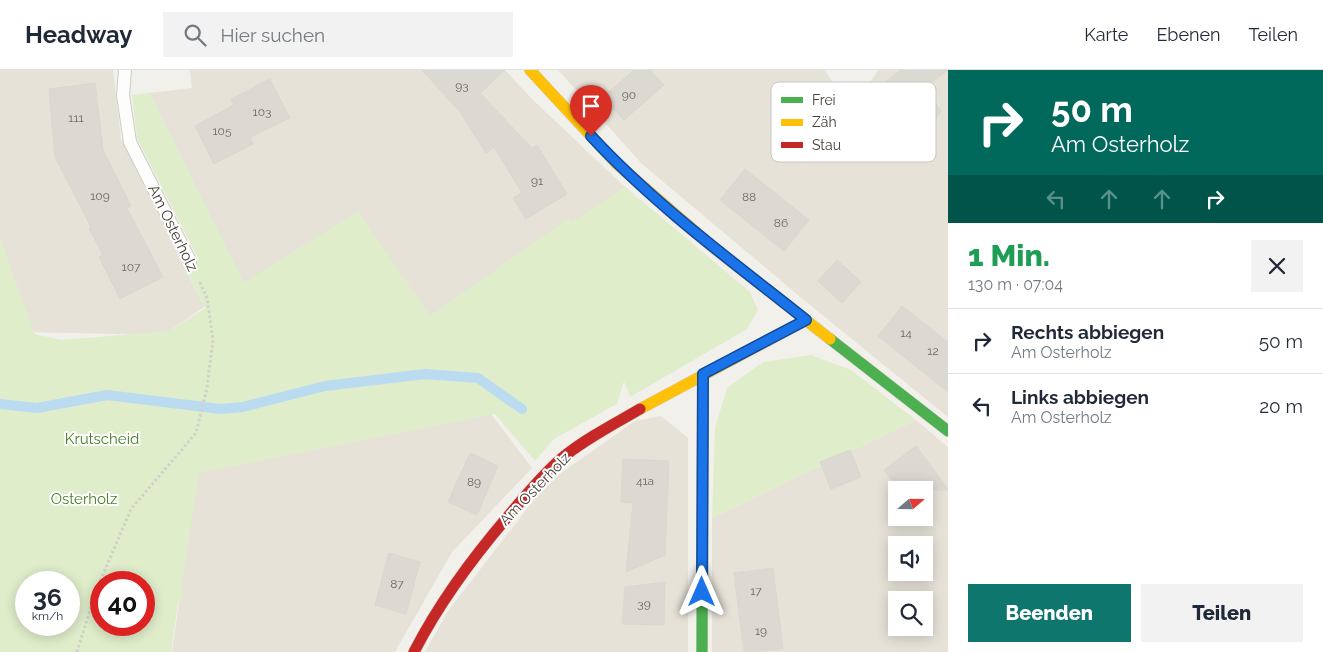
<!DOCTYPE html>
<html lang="de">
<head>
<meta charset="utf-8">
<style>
  :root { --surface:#fff; --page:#f2f2f3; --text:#1f2937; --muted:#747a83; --line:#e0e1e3; --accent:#0f766e }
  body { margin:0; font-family:Raleway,sans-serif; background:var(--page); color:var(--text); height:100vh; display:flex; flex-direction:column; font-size:19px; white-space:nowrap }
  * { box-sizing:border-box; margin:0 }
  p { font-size:16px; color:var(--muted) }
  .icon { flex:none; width:28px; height:28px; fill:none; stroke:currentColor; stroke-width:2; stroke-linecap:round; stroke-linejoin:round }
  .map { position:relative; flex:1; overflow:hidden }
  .drawer { display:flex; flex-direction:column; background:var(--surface); width:375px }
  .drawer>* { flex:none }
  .banner { background:#00695c; color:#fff; overflow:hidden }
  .needle { width:32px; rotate:70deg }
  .controls { position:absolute; left:888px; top:411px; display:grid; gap:10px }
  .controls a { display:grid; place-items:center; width:45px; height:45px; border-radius:0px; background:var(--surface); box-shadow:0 2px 12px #0003; font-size:25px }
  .speed { position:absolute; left:15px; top:501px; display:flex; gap:10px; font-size:25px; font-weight:700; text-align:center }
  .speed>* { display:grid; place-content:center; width:65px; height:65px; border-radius:50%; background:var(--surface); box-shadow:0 2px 12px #0003; line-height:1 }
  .speed small { font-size:12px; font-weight:400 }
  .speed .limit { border:8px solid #d22; background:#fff; color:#111 }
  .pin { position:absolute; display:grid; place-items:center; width:42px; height:42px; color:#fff; margin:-51px -21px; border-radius:50% 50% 50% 0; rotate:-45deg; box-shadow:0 0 5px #0007 }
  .pin .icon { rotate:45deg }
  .me { position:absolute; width:55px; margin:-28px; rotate:0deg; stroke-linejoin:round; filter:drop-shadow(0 0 4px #0008) }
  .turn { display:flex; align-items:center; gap:18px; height:105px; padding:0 20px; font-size:22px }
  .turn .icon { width:65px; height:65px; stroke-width:2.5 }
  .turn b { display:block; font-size:35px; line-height:42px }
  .lanes { display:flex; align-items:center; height:48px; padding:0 20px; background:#0003; justify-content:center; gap:25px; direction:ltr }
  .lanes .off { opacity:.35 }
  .round { display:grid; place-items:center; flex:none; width:52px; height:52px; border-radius:0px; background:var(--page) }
  .overview { display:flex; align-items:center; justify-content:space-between; height:85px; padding:0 20px }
  h1 { font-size:30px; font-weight:800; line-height:38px; color:#1e9e55 }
  .primary-button { display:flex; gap:10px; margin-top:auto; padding:10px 20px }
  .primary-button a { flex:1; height:58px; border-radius:0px; background:var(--accent); color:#fff; font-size:20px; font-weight:800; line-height:58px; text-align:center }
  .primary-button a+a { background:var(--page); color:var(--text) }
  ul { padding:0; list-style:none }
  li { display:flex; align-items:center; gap:15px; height:65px; padding:0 20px; border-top:1px solid var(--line) }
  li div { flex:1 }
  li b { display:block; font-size:19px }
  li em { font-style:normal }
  header { display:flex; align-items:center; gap:30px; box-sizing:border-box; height:70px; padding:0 25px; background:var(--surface); border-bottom:1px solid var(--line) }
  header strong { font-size:24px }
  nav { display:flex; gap:28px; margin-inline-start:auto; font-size:18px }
  .search { width:350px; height:45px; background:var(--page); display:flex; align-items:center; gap:12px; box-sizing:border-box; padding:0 18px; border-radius:0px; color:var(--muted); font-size:19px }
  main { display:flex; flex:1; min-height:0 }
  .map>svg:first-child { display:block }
  .residential { fill:#e6e2d8; fill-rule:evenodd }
  .green { fill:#dfedcb; fill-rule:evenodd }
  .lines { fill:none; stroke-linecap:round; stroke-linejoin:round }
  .stream { stroke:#bbdbf1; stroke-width:10 }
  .building { fill:#dcd9d3; stroke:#dad7d1 }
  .lane-casing { stroke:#ceccc7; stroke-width:14 }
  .fast-casing { stroke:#d2cdc2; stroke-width:12 }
  .slow-casing { stroke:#d2cdc2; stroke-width:12 }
  .jam-casing { stroke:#d2cdc2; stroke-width:12 }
  .path { stroke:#d2d0ca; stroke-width:3; stroke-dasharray:2.5 2.5; stroke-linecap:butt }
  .lane { stroke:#fdfdfc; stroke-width:12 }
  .fast { stroke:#4caf50; stroke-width:11 }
  .slow { stroke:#ffc107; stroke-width:11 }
  .jam { stroke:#c62828; stroke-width:11 }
  .route-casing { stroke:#114b97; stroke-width:12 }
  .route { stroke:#1a73e8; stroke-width:9 }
  .labels { text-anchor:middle; stroke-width:4; stroke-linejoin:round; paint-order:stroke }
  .number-label { font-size:12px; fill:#6e685e }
  .street-label { font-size:15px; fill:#484136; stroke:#fff }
  .park-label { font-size:15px; fill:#487d27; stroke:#fff }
  .key { fill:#fff; stroke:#c8c6c3; stroke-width:1 }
  .key-label { font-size:14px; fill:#484136 }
</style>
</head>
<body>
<header>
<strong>Headway</strong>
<div class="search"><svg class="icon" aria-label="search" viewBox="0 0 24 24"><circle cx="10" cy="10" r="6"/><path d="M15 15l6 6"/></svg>Hier suchen</div>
<nav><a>Karte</a><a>Ebenen</a><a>Teilen</a></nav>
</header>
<main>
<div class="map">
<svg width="948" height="582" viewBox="0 0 948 582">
  <rect width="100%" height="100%" fill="#f2f0eb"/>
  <g class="residential">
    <path d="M 0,0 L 113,0 L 121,69 L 204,237 L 163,265 L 26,262 L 0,179 Z"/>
    <path d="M 190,0 L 505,0 L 533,30 L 625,117 L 426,250 L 244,214 L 149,23 L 192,18 Z"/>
    <path d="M 558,0 L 824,0 L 837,17 L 859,30 L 878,0 L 948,0 L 948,347 L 816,240 L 642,94 Z"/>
    <path d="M 491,344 L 532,398 L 452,482 L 395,582 L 172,582 L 199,394 Z"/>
    <path d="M 661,346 L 688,368 L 688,582 L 425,582 L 448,541 L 547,413 L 635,351 Z"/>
    <path d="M 916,350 L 948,377 L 948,582 L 712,582 L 712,448 ZM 896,420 L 924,420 L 924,448 L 896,448 ZM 896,475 L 924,475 L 924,502 L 896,502 ZM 896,530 L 924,530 L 924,558 L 896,558 Z"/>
  </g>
  <g class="green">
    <path d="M 149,23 L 244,213 L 358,141 L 430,246 L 569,148 L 572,152 L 625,117 L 750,222 L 758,240 L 747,259 L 630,327 L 624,311 L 617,334 L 554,369 L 535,391 L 495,344 L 199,403 L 182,514 L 183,531 L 178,534 L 171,582 L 0,582 L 0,167 L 34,264 L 62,270 L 169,261 L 207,237 L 204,237 L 185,197 L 199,190 L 137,68 L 132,25 ZM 26,512 L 69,512 L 69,555 L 26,555 ZM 101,512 L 144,512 L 144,555 L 101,555 Z"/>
    <path d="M 811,285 L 851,300 L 916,350 L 712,448 L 715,358 L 727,318 L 763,292 Z"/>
  </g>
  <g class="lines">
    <path class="stream" d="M 0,334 L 37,338 L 107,325 L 220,339 L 243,337 L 325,316 L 425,304 L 478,308 L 522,339"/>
  </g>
  <g class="building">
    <path d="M 422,0 L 505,0 L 480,23 L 532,78 L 537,75 L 567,124 L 526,149 L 513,128 L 522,123 L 494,77 L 486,83 L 460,42 Z"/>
    <path d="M 634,0 L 650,0 L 664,15 L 624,50 L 603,27 Z"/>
    <path d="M 901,0 L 948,0 L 924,18 L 941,41 L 922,69 L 901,55 L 904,52 L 878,18 Z"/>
    <path d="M 270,9 L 290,48 L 250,67 L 253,74 L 214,94 L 195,56 L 234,35 L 231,29 Z"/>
    <path d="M 95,13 L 103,80 L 131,136 L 127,138 L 163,207 L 120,229 L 99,187 L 103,185 L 89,158 L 91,157 L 55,87 L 49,19 Z"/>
    <path d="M 745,99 L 809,150 L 784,181 L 720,130 Z"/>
    <path d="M 837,190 L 861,212 L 842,233 L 818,211 Z"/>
    <path d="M 902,236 L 948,272 L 948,322 L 878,266 Z"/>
    <path d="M 916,376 L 948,419 L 948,420 L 899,420 L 884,400 Z"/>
    <path d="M 850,380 L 861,407 L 831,419 L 820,392 Z"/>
    <path d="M 470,383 L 498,396 L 477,445 L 448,432 Z"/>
    <path d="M 623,389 L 669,391 L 665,485 L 626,502 L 633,433 L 621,432 Z"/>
    <path d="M 389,483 L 420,492 L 406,544 L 375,535 Z"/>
    <path d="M 773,498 L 783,579 L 744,582 L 734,503 Z"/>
    <path d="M 665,512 L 664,555 L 622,554 L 625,517 Z"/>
  </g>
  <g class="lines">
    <g class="lane-casing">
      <path id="lane" d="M 125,0 L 123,25 L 130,72 L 190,191"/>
    </g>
    <g class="fast-casing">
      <g id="fast">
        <path d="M 830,269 L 948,361"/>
        <path d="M 702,582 L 703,304"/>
      </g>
    </g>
    <g class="slow-casing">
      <g id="slow">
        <path d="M 530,0 L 616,93 L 713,177 L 830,269"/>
        <path d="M 640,339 L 806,250"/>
      </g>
    </g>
    <g class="jam-casing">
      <path id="jam" d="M 414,582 C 440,531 473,487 510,444 C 526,425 543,404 562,388 C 585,369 614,354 640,339"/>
    </g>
    <path class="path" d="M 77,582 L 96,521 L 131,439 L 196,363 L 207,318 L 213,270 L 207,228 L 199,210"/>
    <use href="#lane" class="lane"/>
    <use href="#fast" class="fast"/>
    <use href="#slow" class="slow"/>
    <use href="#jam" class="jam"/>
  </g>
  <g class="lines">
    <g class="route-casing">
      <path id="route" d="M 591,66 C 655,135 733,192 806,250 L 703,304 L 702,522"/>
    </g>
    <use href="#route" class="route"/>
  </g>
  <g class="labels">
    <g class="number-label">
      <text x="462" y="20">93</text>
      <text x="629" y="29">90</text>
      <text x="262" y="46">103</text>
      <text x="76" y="52">111</text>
      <text x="222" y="65">105</text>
      <text x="537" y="115">91</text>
      <text x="100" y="130">109</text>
      <text x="749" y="131">88</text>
      <text x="781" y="157">86</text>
      <text x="131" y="201">107</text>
      <text x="906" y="267">14</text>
      <text x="933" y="285">12</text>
      <text x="645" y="415">41a</text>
      <text x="474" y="416">89</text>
      <text x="397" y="518">87</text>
      <text x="756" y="525">17</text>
      <text x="644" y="538">39</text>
      <text x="761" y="565">19</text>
    </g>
    <g class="street-label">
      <text transform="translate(173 158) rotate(64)" y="5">Am Osterholz</text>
      <text transform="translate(535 419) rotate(-46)" y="5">Am Osterholz</text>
    </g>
    <g class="park-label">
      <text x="102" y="374">Krutscheid</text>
      <text x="84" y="434">Osterholz</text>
    </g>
  </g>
  <rect x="771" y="12" width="165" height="80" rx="8" class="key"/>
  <rect x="781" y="27" width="22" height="6" fill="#4caf50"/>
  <rect x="781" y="49" width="22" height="7" fill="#ffc107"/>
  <rect x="781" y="72" width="22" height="6" fill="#c62828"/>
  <g class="key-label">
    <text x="812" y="35">Frei</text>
    <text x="812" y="57">Zäh</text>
    <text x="812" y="80">Stau</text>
  </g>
</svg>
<div class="controls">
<a><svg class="needle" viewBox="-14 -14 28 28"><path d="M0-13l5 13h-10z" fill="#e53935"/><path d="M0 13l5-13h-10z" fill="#747a83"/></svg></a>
<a><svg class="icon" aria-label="sound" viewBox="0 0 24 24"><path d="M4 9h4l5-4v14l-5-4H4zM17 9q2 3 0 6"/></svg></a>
<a><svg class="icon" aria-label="search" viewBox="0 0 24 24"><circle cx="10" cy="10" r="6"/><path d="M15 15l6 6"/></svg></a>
</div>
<div class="speed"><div>36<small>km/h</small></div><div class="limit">40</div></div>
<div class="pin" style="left:591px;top:66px;background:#d93025"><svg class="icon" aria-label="arrive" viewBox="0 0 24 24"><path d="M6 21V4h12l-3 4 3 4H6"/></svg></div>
<svg class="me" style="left:702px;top:522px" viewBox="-20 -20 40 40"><path d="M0-17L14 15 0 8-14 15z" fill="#1a73e8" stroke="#fff" stroke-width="4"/></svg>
</div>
<section class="drawer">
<div class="banner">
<div class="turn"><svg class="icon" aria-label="right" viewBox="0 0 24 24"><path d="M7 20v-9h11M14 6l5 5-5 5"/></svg><div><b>50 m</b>Am Osterholz</div></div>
<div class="lanes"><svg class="icon off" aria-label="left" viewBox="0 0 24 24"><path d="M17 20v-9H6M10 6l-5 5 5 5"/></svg><svg class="icon off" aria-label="ahead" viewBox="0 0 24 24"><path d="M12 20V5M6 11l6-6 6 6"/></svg><svg class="icon off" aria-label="ahead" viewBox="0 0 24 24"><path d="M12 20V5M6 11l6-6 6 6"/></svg><svg class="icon" aria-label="right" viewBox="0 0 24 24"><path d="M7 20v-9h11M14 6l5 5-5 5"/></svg></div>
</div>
<div class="overview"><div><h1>1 Min.</h1><p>130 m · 07:04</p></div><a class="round"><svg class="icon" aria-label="close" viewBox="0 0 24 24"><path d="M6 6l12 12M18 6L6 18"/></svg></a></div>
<ul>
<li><svg class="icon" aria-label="right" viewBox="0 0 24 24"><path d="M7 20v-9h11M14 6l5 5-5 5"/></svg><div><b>Rechts abbiegen</b><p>Am Osterholz</p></div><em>50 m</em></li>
<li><svg class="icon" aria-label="left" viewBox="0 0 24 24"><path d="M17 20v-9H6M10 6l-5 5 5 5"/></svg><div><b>Links abbiegen</b><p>Am Osterholz</p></div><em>20 m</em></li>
</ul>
<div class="primary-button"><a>Beenden</a><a>Teilen</a></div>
</section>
</main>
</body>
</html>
